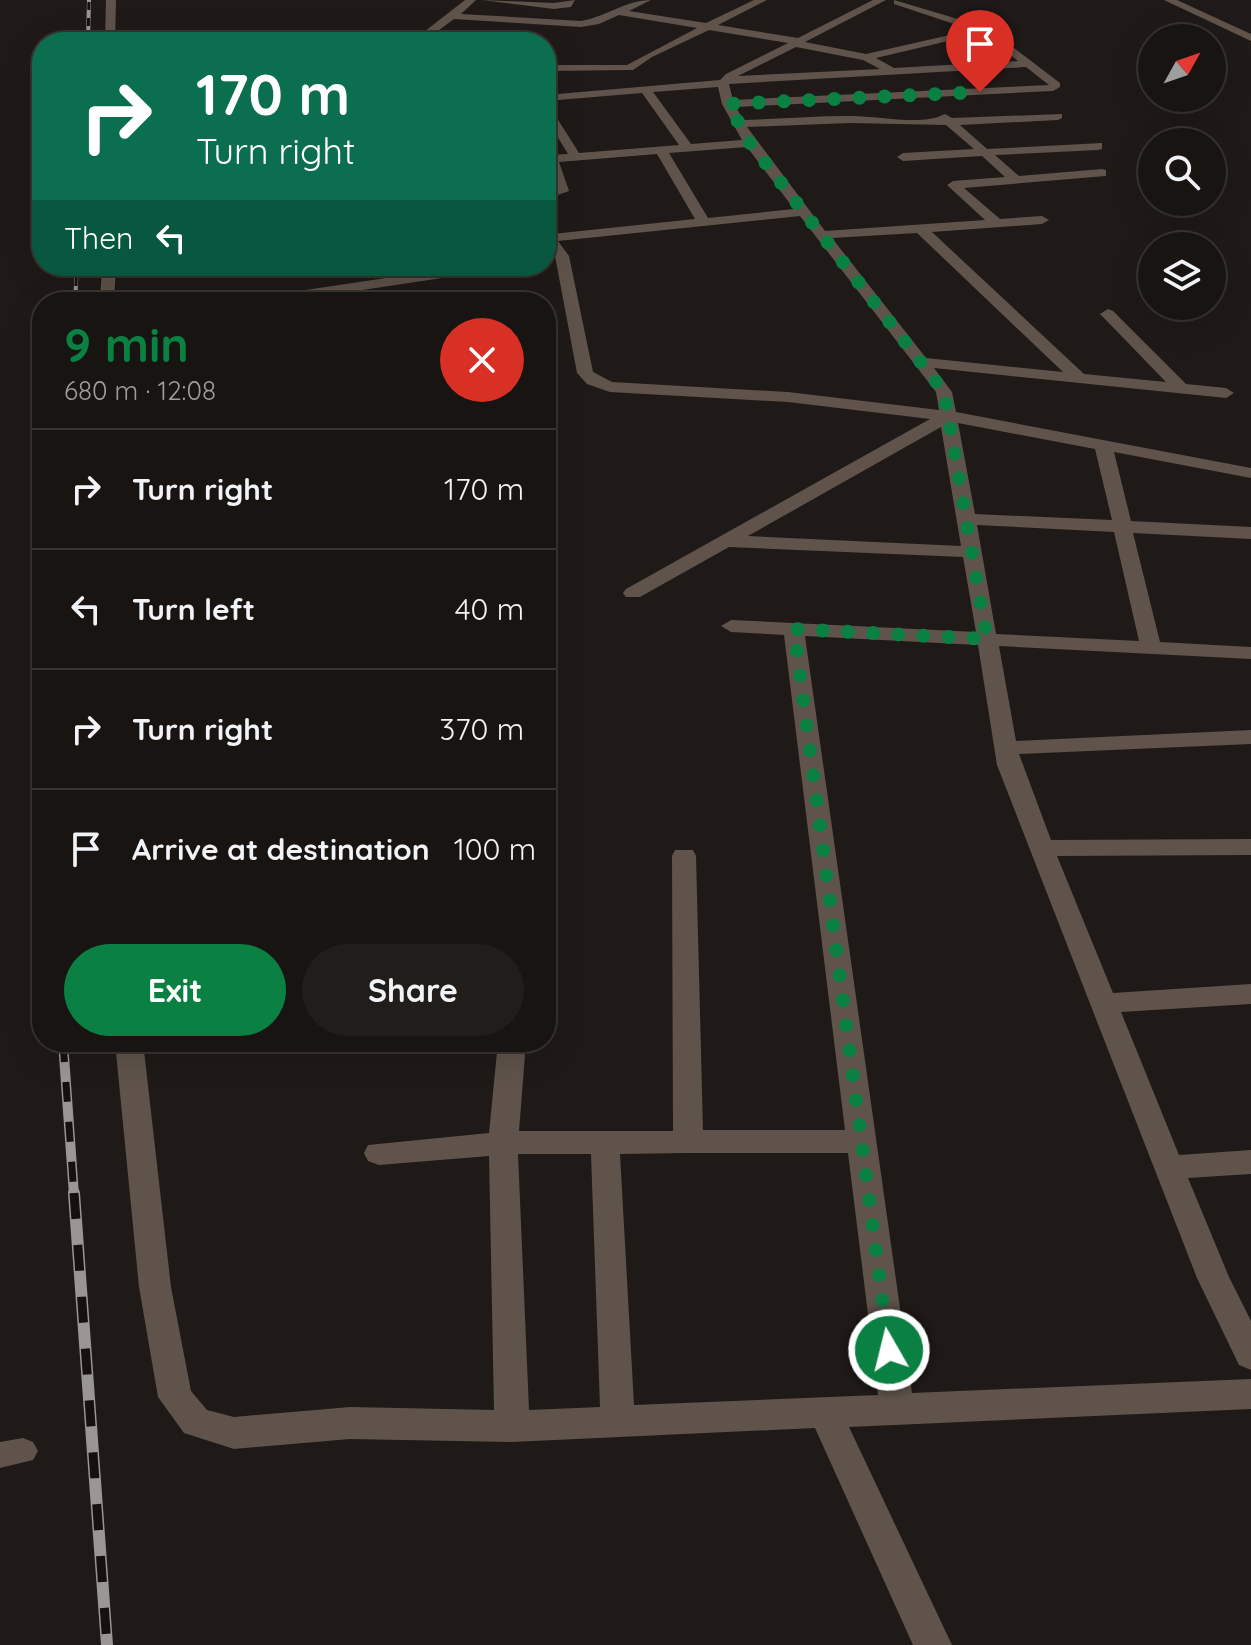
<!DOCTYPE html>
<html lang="en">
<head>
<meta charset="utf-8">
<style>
  :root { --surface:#171411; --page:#201d1a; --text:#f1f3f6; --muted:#9e9e9f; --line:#363331; --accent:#0b8043 }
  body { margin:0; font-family:Quicksand,sans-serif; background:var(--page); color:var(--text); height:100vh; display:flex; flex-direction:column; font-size:30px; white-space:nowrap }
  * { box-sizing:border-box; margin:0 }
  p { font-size:26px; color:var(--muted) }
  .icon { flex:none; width:44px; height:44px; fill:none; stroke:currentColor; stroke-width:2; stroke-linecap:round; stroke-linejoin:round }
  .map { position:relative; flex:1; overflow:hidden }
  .details { position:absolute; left:32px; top:292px; width:524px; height:760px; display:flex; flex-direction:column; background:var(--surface); border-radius:32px; box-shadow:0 8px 32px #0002,0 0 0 2px var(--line) }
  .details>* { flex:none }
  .guide { position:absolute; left:32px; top:32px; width:524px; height:244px; border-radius:32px; box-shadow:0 8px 32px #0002,0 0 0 2px var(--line); background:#0b6e4f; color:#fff; overflow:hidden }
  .needle { width:52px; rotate:50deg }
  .fabs { position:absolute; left:1138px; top:24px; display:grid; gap:16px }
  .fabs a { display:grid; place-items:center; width:88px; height:88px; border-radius:50%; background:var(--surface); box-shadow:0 8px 32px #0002,0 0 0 2px var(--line); font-size:40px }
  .pin { position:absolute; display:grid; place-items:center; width:68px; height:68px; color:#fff; margin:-82px -34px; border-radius:50% 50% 50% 0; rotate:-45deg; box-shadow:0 0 8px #0007 }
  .pin .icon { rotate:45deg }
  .me { position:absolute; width:88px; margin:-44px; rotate:352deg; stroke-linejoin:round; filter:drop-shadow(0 0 6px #0008) }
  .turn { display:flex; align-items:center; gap:28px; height:168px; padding:0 32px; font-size:36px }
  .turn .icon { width:104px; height:104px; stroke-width:2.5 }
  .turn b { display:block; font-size:56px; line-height:68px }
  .then { display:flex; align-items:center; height:76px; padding:0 32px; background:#0003; gap:16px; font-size:30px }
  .round { display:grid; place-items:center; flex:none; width:84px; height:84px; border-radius:42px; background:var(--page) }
  .overview { display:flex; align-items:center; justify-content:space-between; height:136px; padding:0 32px }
  h1 { font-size:48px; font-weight:700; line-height:60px; color:var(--accent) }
  .button { display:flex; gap:16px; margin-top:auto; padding:16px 32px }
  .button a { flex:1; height:92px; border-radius:48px; background:var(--accent); color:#fff; font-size:32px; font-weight:700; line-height:92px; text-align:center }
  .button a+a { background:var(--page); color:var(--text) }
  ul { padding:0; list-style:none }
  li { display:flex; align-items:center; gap:24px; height:120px; padding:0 32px; border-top:2px solid var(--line) }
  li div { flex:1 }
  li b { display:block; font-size:30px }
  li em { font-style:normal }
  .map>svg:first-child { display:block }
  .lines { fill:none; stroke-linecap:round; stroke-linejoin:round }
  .lane { fill:#5f534b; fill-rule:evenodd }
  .street { fill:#5f534b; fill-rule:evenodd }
  .rail-far2-casing { stroke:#9a9693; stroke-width:4 }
  .rail-far1-casing { stroke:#9a9693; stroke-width:10 }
  .rail-casing { stroke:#9a9693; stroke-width:12 }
  .rail-far2 { stroke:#16110e; stroke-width:3; stroke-dasharray:8; stroke-linecap:butt }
  .rail-far1 { stroke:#16110e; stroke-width:7; stroke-dasharray:20; stroke-linecap:butt }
  .rail { stroke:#16110e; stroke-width:9; stroke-dasharray:26; stroke-linecap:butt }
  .route { stroke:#0b8043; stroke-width:14; stroke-dasharray:0 25.2 }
</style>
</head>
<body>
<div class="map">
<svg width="1251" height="1645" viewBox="0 0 1251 1645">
  <rect width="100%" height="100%" fill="#1f1a17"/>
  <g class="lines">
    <path class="lane" d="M 23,1438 L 33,1442 L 38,1451 L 33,1460 L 0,1468 L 0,1442 Z"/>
    <g class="street">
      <path d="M 106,0 L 116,0 L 115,42 L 105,42 Z"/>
      <path d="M 465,0 L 476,0 L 461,14 L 581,21 C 606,17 626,0 651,0 L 629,11 L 706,23 L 754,0 L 767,0 L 718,25 L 798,38 L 873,0 L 886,0 L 805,42 L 866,54 L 972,30 L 894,4 L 894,0 L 988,28 L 1060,83 L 1060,87 L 1053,91 L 736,107 L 743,120 C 778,119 813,116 848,116 C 878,115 920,127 945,114 L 952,118 L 1062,114 L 1062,118 L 1058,120 L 960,125 L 987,149 L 1102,143 L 1102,149 L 1098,150 L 995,155 L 1019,176 L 1102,169 L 1106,170 L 1106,176 L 964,188 L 1000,219 L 1042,216 L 1049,220 L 1042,224 L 932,232 L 1084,374 L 1166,382 L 1103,317 L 1100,314 L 1108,309 L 1113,311 L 1186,384 L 1226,388 L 1234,393 L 1226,398 L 934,368 L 952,392 L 956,412 L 1251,468 L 1251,478 L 1114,452 L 1131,521 L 1251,527 L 1251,539 L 1133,533 L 1160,642 L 1251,647 L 1251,659 L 999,646 L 1016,741 L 1251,730 L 1251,744 L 1019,754 L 1051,840 L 1251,839 L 1251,855 L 1057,856 L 1113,993 L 1251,984 L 1251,1004 L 1121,1012 L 1179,1155 L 1251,1150 L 1251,1174 L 1188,1178 L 1229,1277 L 1251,1321 L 1251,1370 L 1239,1365 L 1197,1278 L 997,765 L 978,645 L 805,636 L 912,1393 L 1251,1379 L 1251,1409 L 849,1427 L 952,1645 L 913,1645 L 815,1428 L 512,1442 L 350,1439 L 234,1449 L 184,1433 L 158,1397 L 139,1287 L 115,1042 L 143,1042 L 171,1287 L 191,1391 L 207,1410 L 234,1417 L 350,1407 L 494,1410 L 489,1156 L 379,1165 L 368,1161 L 364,1153 L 368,1145 L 489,1133 L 498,1042 L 526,1042 L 519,1131 L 673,1131 L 672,856 L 675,850 L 693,850 L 696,856 L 703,1130 L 845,1130 L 784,635 L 731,632 L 721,626 L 731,620 L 976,632 L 963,557 L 729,547 L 640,597 L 626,597 L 623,593 L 626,589 L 930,419 L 788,402 L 610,392 L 587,384 L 577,373 L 555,256 L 546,244 L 546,231 L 552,234 L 695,219 L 657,154 L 559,162 L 569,191 L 546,199 L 546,191 L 557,187 L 546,155 L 568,154 L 546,118 L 546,106 L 550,107 L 579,153 L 679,145 L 642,93 L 546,101 L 546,95 L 720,80 L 726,74 L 788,43 L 709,30 L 652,57 L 633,70 L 546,71 L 546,65 L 627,65 L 697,28 L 619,15 L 599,24 L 581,27 L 454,19 L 423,42 L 411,42 ZM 982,33 L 1018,61 L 894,68 L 876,58 ZM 796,47 L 863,60 L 880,69 L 738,76 ZM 1026,67 L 1049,85 L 733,100 L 729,84 ZM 718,87 L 722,104 L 742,140 L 691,144 L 653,92 ZM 850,123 L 946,125 L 974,149 L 903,153 L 897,157 L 903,161 L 982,156 L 1005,177 L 953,181 L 947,185 L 985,220 L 825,231 L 747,127 ZM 747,147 L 794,209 L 708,218 L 669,153 ZM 800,216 L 936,392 L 939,410 L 788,392 L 612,382 L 593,372 L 569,256 L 558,241 ZM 917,233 L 1063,372 L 926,358 L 832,238 ZM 958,423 L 1095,449 L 1112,520 L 975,514 ZM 941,427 L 961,546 L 748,536 ZM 977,525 L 1114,532 L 1139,641 L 996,634 ZM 688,1153 L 848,1153 L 878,1395 L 634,1405 L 620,1154 ZM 518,1154 L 591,1154 L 600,1407 L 529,1410 Z"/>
      <path d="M 482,0 L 554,3 L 575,0 L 571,7 L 554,9 Z"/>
      <path d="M 1164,0 L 1177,0 L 1251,34 L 1251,41 Z"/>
      <path d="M 102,266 L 116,266 L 114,302 L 100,302 Z"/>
      <path d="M 225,266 L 254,266 L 247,270 L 225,272 Z"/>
      <path d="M 466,266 L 502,266 L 495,270 L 283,302 L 246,302 L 253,298 Z"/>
    </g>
    <g class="rail-far2-casing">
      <g id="rail-far2">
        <path d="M 88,42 L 89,0"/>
        <path d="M 75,302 L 77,266"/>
      </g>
    </g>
    <g class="rail-far1-casing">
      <path id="rail-far1" d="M 63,1042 L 74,1195"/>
    </g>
    <g class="rail-casing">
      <path id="rail" d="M 74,1193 L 107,1645"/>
    </g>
    <use href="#rail-far2" class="rail-far2"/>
    <use href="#rail-far1" class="rail-far1"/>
    <use href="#rail" class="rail"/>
  </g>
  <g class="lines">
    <path class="route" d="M 889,1350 L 794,629 L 987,639 L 944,392 L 750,143 L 728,104 L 980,92"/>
  </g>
</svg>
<div class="fabs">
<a><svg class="needle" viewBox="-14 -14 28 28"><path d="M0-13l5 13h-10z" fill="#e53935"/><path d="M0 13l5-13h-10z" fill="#9e9e9f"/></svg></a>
<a><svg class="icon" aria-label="search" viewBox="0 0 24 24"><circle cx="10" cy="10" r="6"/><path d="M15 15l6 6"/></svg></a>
<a><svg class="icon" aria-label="layers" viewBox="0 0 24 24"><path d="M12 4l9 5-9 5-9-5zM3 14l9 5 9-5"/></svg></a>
</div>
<div class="pin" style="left:980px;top:92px;background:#d93025"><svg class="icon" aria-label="arrive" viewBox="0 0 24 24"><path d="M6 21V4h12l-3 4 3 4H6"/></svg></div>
<svg class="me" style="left:889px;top:1350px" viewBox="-20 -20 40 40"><circle r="17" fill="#0b8043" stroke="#fff" stroke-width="3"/><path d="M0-11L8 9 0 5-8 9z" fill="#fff"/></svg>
<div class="guide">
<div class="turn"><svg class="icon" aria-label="right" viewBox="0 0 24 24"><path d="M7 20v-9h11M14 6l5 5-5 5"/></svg><div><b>170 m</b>Turn right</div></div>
<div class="then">Then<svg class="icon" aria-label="left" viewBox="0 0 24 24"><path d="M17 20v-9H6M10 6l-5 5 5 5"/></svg></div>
</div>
<section class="details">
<div class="overview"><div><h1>9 min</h1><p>680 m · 12:08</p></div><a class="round" style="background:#d93025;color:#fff"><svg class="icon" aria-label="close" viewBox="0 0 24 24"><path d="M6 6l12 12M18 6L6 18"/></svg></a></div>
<ul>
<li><svg class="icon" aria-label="right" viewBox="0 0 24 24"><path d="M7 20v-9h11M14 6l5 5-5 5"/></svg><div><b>Turn right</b></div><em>170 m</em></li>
<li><svg class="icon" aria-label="left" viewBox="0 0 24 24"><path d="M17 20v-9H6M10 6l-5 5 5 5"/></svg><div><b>Turn left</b></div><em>40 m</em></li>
<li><svg class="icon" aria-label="right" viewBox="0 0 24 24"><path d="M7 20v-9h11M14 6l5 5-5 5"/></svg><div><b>Turn right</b></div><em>370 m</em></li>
<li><svg class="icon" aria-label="arrive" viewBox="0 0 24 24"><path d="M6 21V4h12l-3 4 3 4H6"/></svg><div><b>Arrive at destination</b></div><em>100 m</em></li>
</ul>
<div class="button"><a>Exit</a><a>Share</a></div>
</section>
</div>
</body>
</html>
